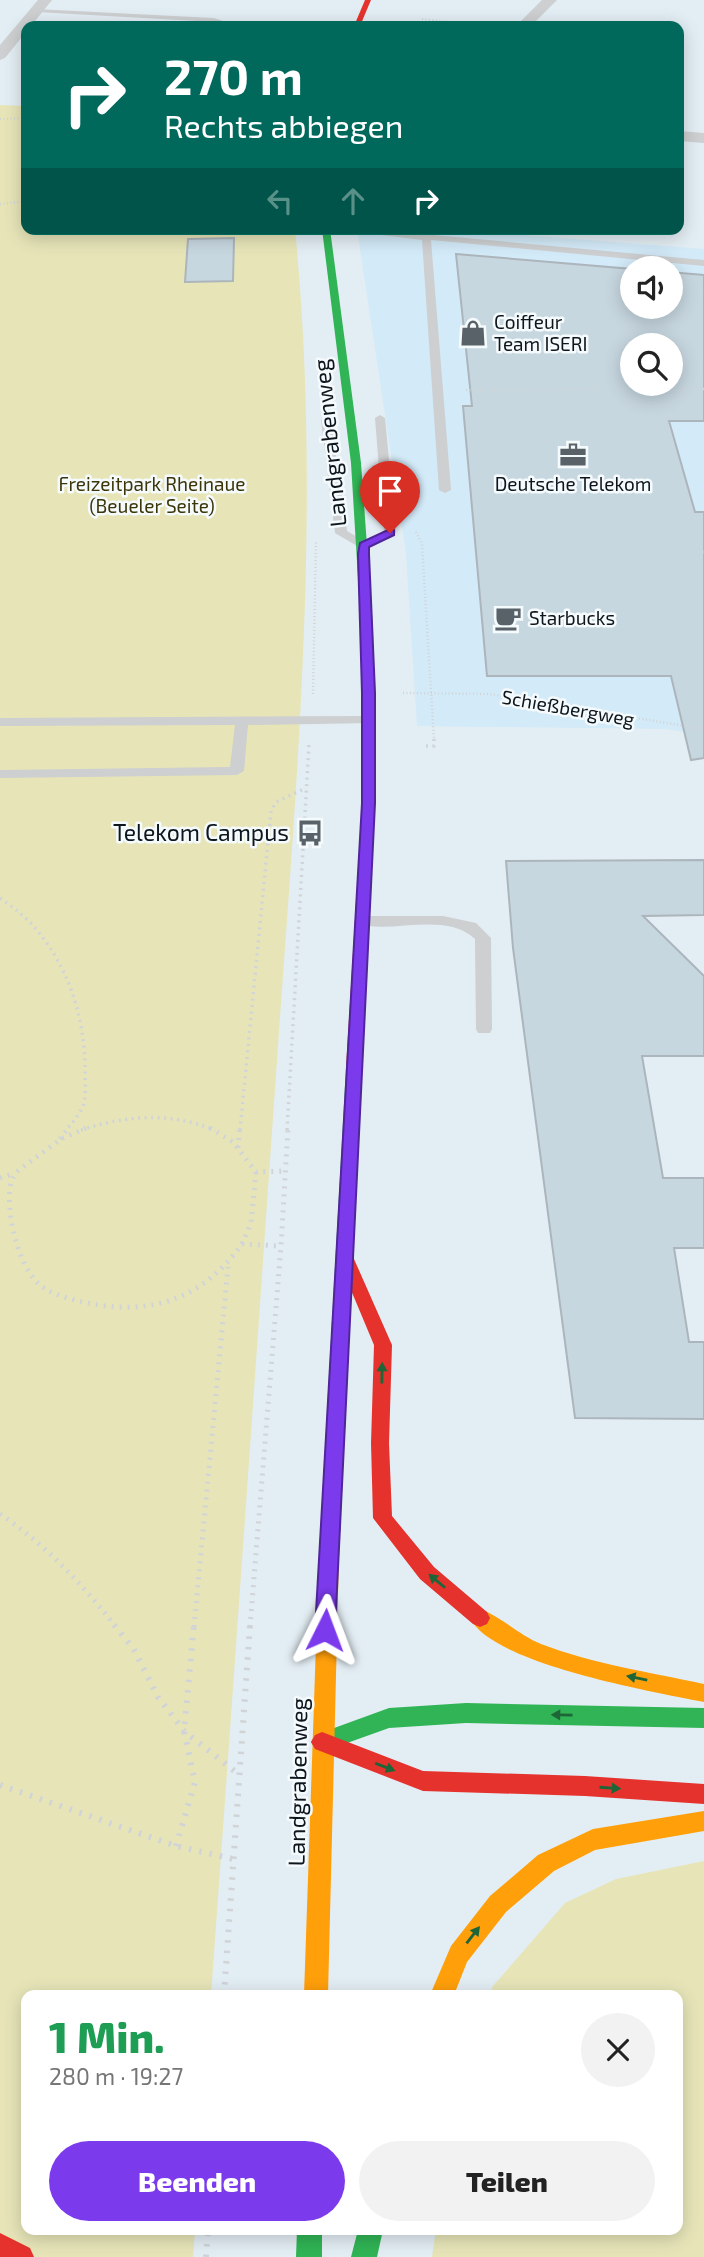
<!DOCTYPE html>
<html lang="de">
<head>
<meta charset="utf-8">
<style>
  :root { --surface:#fff; --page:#f2f2f2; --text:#222; --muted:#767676; --accent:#7c3aed }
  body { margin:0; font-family:"Exo 2",sans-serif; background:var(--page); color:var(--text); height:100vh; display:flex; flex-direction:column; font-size:26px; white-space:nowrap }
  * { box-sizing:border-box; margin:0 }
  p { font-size:23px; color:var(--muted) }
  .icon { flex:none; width:38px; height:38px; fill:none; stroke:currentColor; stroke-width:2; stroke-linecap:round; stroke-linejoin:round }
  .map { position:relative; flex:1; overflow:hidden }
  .sheet { position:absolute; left:21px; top:1990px; width:662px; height:245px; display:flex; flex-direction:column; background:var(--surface); border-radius:14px; box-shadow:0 4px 18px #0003 }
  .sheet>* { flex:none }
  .hud { position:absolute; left:21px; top:21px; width:663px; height:214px; border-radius:14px; box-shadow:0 4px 18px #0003; background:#00695c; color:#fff; overflow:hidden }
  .controls { position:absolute; left:620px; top:256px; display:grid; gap:14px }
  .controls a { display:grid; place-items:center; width:63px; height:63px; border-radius:50%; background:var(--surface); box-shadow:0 4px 18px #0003; font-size:35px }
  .pin { position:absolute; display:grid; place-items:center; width:60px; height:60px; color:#fff; margin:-72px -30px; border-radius:50% 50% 50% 0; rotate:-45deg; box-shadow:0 0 7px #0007 }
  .pin .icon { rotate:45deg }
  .me { position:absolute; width:77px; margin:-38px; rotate:3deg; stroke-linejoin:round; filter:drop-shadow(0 0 5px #0008) }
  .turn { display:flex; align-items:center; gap:24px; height:147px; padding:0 28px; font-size:32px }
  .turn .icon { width:91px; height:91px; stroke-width:2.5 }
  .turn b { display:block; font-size:49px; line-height:60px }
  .lanes { display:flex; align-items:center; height:66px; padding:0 28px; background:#0003; justify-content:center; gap:35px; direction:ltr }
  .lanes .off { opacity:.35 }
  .round { display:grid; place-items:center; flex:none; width:74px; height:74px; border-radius:37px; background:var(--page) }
  .overview { display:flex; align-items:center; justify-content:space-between; height:119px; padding:0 28px }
  h1 { font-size:42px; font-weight:800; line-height:52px; color:#1e9e55 }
  .primary-button { display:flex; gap:14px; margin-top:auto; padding:14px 28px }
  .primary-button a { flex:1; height:80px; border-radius:42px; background:var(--accent); color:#fff; font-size:28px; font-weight:800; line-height:80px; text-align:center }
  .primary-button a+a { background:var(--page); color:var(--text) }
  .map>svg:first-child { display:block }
  .built { fill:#d3eaf8; fill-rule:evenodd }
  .green { fill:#e7e5b8 }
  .building { fill:#c7d7e0; stroke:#acb5bb; stroke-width:2; fill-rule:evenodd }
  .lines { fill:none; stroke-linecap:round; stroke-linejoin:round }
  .path-far4 { stroke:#d1d4d7; stroke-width:2; stroke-dasharray:1 2.5; stroke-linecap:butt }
  .path-far3 { stroke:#d1d4d7; stroke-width:2.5; stroke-dasharray:1 2.5; stroke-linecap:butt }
  .path-far2 { stroke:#d1d4d7; stroke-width:3.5; stroke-dasharray:2 4.5; stroke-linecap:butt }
  .path-far1 { stroke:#d1d4d7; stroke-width:5; stroke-dasharray:2 6; stroke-linecap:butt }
  .path { stroke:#d1d4d7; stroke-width:6; stroke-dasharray:2.5 8; stroke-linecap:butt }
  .lane { fill:#cdcfd1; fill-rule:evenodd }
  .street { fill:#cdcfd1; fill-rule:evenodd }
  .fast { fill:#30b455; fill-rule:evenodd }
  .slow { fill:#ff9f0a; fill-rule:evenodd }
  .jam { fill:#e5322d; fill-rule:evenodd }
  .oneway { fill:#1e6538 }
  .route { fill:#7c3aed; stroke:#51269a; stroke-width:2 }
  .labels { text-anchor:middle; stroke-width:5; stroke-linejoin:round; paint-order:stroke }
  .far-poi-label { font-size:19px; fill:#0d161c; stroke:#f5fafd; text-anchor:start }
  .far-park-label { font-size:19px; fill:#3b3507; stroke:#f5fafd }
  .far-street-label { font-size:19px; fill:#0d161c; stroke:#f5fafd }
  .street-label { font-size:23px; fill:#0d161c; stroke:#f5fafd }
  .poi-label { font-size:23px; fill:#0d161c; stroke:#f5fafd; text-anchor:end }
</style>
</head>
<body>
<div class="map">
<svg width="704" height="2257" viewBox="0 0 704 2257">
  <rect width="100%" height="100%" fill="#e3eef4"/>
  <path class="built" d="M 357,229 L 447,229 L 704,249 L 704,734 L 663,729 L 417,726 L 406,554 ZM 632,268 L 670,268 L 670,306 L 632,306 ZM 632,345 L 670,345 L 670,383 L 632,383 Z"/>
  <g class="green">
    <path d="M 0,105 L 26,106 L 26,229 L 295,229 C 322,501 297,775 278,1046 C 256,1362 234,1679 211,1995 L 26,1995 L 26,2230 L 195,2230 L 193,2257 L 0,2257 Z"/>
    <path d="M 704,1861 L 704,2257 L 432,2257 L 436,2230 L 677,2230 L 677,1995 L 489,1995 L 493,1986 L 565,1903 L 616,1879 Z"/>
  </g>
  <g class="building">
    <path d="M 234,238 L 233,281 L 185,282 L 188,239 Z"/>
    <path d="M 456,254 L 632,269 L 632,306 L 670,306 L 670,272 L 704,275 L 704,421 L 669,421 L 695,512 L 704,512 L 704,758 L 691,760 L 671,676 L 487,676 L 463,406 L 472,406 ZM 632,345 L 670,345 L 670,383 L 632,383 Z"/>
    <path d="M 704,860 L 704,915 L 643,916 L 704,976 L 704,1056 L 642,1056 L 663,1178 L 704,1178 L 704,1248 L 674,1248 L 689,1342 L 704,1342 L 704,1419 L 575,1418 L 513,948 L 506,861 Z"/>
  </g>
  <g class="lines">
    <g class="path-far4">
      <path d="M 422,19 L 488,26"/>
      <path d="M 0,119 L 26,118"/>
    </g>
    <g class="path-far3">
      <path d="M 0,204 L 26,201"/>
      <path d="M 640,389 L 704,389"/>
      <path d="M 466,390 L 601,389"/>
      <path d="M 416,532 L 422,544 L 434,740"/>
      <path d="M 699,552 L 704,552"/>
      <path d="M 403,693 L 489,694 L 704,729"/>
      <path d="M 313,694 L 316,542"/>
    </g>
    <g class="path-far2">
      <path d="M 426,746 L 434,746 L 434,738"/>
      <path d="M 0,898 C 15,909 29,919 40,934 C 72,975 86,1024 85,1076 C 85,1085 86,1094 84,1103 C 81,1113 73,1122 66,1130"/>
      <path d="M 81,1130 C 127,1115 169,1112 215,1130"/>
      <path d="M 240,1130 L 271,811 L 276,802 L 306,788"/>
      <path d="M 287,1130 L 309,744"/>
    </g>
    <g class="path-far1">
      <path d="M 86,1128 L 61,1139 L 19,1170 C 8,1179 9,1196 10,1210 C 12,1233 20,1262 35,1280 C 46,1293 66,1298 83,1302 C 149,1317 202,1300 242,1244 L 281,1246"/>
      <path d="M 210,1128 L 233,1142 L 256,1172 L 286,1171"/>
      <path d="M 60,1139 L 68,1128"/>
      <path d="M 238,1148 L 240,1128"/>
      <path d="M 0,1178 L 13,1174"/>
      <path d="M 242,1244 L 251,1223 L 256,1172"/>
      <path d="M 0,1514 C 46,1545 81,1583 116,1627"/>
      <path d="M 194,1627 L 228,1267"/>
      <path d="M 250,1627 L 281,1246 L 288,1128"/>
    </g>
    <g class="path">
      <path d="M 114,1625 L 133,1648 L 158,1697 L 184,1731 L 237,1773"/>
      <path d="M 0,1785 L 176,1846 L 233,1859"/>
      <path d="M 176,1846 L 195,1782 L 184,1731 L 194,1625"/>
      <path d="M 224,1995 L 250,1625"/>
      <path d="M 206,2257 L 208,2230"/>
    </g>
    <g class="lane">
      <path d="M 35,9 L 214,18 L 238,26 L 214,22 L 37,12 Z"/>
      <path d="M 332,229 L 368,229 L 704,260 L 704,266 L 431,240 L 451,490 L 445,493 L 439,490 L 422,240 Z"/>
      <path d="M 380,415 L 385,418 L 396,533 L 364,550 L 335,533 L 321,420 L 326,417 L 331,420 L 347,531 L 364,541 L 384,531 L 375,418 Z"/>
      <path d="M 368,716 L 373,717 L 373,723 L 248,725 L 244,771 L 237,775 L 0,778 L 0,770 L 230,767 L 235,725 L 0,726 L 0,718 Z"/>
      <path d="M 362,916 L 443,916 L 476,923 L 491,938 L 492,1029 L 490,1033 L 478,1033 L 476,1029 L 475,939 C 445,911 394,934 357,924 L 354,921 Z"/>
    </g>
    <g class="street">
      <path d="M 38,0 L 52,0 L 31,26 L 26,26 L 26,32 L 5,58 L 0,60 L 0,45 Z"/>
      <path d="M 542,0 L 557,0 L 531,26 L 516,26 Z"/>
      <path d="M 679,131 L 704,133 L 704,143 L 679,141 Z"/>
    </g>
    <g class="fast">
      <path d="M 322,229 L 330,229 L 361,463 L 373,628 L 367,631 L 361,628 L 351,463 Z"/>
      <path d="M 354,1063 L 362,1068 L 339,1556 L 336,1562 L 329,1564 L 322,1562 L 319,1556 L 346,1068 Z"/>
      <path d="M 466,1703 L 704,1708 L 704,1728 L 466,1723 L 389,1728 L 322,1752 L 315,1749 L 311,1742 L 315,1735 L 389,1708 Z"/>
      <path d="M 297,2230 L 322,2230 L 322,2257 L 296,2257 Z"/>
      <path d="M 358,2230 L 383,2230 L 377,2257 L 351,2257 Z"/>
    </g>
    <g class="slow">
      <path d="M 329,1548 L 336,1550 L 339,1556 L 328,1995 L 304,1995 L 319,1556 L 322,1550 Z"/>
      <path d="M 480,1609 C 502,1617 519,1635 541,1644 C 593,1664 649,1672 704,1684 L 704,1702 C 655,1692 492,1664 470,1618 L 473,1612 Z"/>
      <path d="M 704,1811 L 704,1831 L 595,1850 L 554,1871 L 506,1912 L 467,1962 L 454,1995 L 430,1995 L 451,1946 L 490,1896 L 538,1855 L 593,1829 Z"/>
    </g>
    <g class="jam">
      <path d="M 365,0 L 371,0 L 360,26 L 354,26 Z"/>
      <path d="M 367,625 L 373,628 L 374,803 L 362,1068 L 354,1073 L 346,1068 L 362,803 L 361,628 Z"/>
      <path d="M 346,1253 L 352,1255 L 354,1259 L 392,1345 L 389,1443 L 392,1516 L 434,1567 L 487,1612 L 490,1618 L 487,1624 L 480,1627 L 473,1624 L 420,1579 L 373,1518 L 371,1443 L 374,1345 L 338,1259 L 340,1255 Z"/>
      <path d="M 322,1732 L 423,1771 L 585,1776 L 704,1784 L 704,1804 L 585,1796 L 423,1791 L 315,1749 L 311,1742 L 315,1735 Z"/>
      <path d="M 0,2233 L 30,2248 L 34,2257 L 0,2257 Z"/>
    </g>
  </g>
  <defs><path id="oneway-solid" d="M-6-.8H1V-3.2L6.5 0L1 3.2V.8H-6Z" transform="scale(1.75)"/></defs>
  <g class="oneway">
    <use href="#oneway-solid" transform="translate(382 1373) rotate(-89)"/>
    <use href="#oneway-solid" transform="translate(437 1581) rotate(-140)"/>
    <use href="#oneway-solid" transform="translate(637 1678) rotate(-168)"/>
    <use href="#oneway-solid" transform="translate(562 1715) rotate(-179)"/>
    <use href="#oneway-solid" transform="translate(385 1767) rotate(21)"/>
    <use href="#oneway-solid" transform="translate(610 1788) rotate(4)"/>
    <use href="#oneway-solid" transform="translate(473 1935) rotate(-52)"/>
  </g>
  <path class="route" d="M 390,529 L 394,530 L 394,535 L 369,547 L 369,554 L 375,693 L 375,803 L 335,1630 L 332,1636 L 325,1639 L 318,1636 L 315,1630 L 362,803 L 362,693 L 358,554 L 360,543 Z"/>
  <defs>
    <g id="shop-bare" transform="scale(2.1)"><path d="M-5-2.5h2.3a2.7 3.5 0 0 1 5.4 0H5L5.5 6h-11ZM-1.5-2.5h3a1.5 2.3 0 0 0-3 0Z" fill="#586268" stroke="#f5fafd" stroke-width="2.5" paint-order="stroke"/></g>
    <g id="office-bare" transform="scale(2.1)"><path d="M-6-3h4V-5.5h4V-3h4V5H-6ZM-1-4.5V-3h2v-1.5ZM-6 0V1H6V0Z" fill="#586268" stroke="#f5fafd" stroke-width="2.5" paint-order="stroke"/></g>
    <g id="cafe-bare" transform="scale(2.1)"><path d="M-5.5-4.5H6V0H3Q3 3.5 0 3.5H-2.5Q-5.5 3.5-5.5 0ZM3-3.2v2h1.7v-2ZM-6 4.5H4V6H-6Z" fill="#586268" stroke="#f5fafd" stroke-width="2.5" paint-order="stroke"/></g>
    <g id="bus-bare" transform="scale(2.1)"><path d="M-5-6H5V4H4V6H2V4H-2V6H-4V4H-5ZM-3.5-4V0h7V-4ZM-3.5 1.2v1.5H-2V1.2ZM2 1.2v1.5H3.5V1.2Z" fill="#586268" stroke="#f5fafd" stroke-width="2.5" paint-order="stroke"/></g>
  </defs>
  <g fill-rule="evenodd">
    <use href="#shop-bare" x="473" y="333"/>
    <use href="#office-bare" x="573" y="455"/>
    <use href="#cafe-bare" x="508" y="618"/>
    <use href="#bus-bare" x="310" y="833"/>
  </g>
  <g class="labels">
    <g class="far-poi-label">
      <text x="494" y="329">Coiffeur<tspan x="494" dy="22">Team ISERI</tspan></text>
      <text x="573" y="491" text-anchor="middle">Deutsche Telekom</text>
      <text x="529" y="625">Starbucks</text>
    </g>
    <g class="far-park-label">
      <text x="152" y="491">Freizeitpark Rheinaue<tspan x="152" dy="22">(Beueler Seite)</tspan></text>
    </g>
    <g class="far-street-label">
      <text transform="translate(568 708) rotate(10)" y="7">Schießbergweg</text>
    </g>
    <g class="street-label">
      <text transform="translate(330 443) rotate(-96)" y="8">Landgrabenweg</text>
      <text transform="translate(298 1782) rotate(-89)" y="8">Landgrabenweg</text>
    </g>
    <g class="poi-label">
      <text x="289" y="841">Telekom Campus</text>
    </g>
  </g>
</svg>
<div class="controls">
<a><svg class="icon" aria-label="sound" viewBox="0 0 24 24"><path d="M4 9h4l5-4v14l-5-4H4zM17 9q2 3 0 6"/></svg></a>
<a><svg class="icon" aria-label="search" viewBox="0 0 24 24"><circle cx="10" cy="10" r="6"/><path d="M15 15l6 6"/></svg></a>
</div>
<div class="pin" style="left:390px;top:533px;background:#d93025"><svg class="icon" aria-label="arrive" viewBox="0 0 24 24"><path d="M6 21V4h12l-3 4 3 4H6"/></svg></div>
<svg class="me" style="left:325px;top:1630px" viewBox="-20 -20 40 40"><path d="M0-17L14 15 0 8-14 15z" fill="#7c3aed" stroke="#fff" stroke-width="4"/></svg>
<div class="hud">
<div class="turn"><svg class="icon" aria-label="right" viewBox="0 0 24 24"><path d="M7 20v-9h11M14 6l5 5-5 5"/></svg><div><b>270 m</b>Rechts abbiegen</div></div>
<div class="lanes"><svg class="icon off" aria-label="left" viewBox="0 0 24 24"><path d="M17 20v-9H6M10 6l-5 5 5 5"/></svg><svg class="icon off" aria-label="ahead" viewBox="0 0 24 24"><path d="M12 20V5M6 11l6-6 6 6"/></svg><svg class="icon" aria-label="right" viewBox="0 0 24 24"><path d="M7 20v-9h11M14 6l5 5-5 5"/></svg></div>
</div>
<section class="sheet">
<div class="overview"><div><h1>1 Min.</h1><p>280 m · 19:27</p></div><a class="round"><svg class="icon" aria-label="close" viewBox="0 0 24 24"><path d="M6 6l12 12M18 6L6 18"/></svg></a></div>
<div class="primary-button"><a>Beenden</a><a>Teilen</a></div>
</section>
</div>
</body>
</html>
